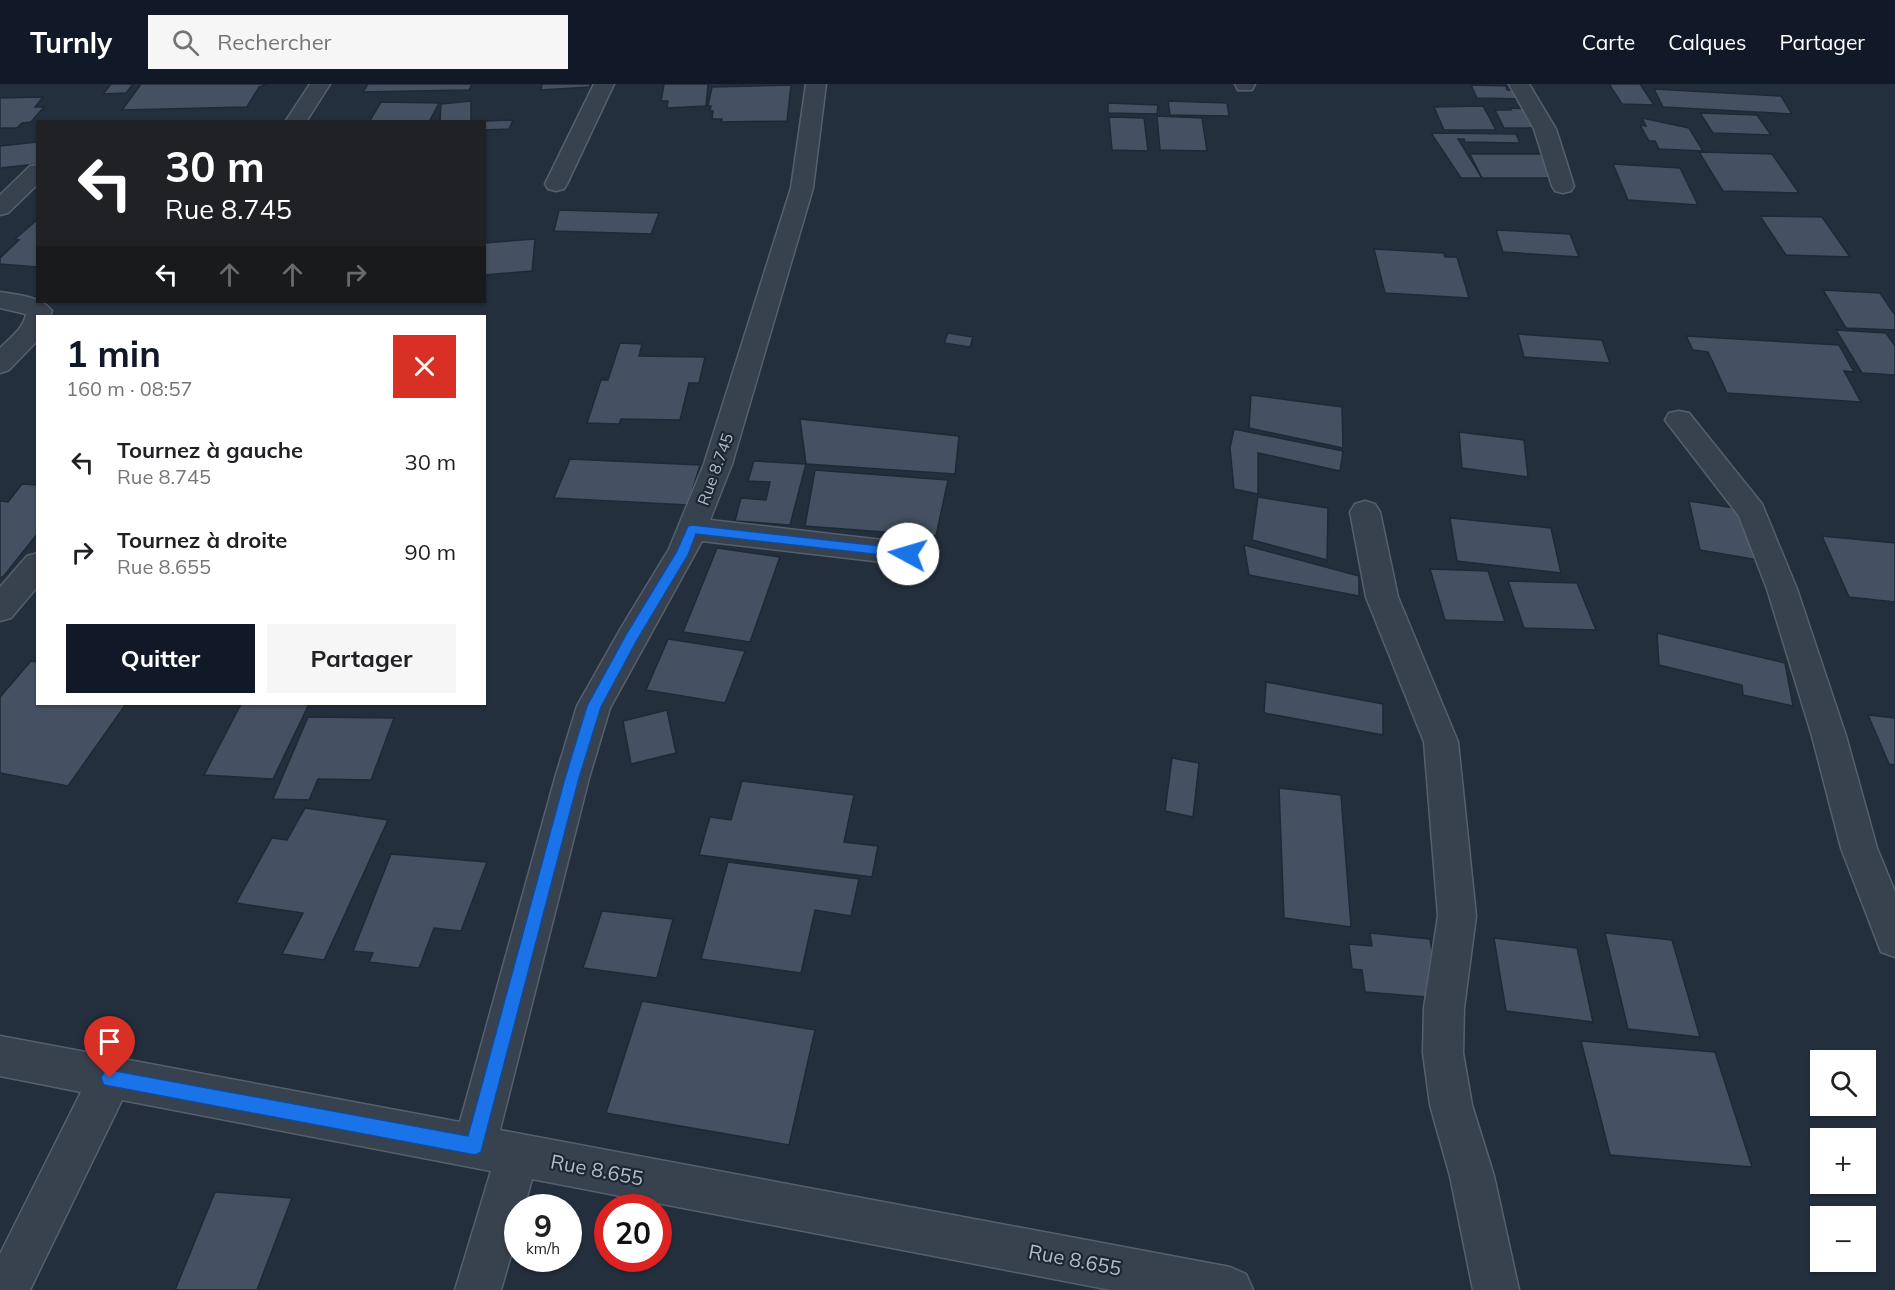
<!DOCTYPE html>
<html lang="fr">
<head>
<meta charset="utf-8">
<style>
  :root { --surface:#fff; --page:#f6f6f6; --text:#202124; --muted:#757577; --accent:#111827 }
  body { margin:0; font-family:Mulish,sans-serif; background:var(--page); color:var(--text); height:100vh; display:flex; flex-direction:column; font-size:22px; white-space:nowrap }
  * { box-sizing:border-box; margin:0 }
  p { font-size:20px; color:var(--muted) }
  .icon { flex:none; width:33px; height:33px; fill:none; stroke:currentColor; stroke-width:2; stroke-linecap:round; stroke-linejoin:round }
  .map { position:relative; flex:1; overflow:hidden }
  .details { position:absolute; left:36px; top:231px; width:450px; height:390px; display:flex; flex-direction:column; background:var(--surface); border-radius:0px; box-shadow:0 2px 4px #0004 }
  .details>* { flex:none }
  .top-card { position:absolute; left:36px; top:36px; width:450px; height:183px; border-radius:0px; box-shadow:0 2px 4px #0004; background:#202124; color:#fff; overflow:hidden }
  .buttons { position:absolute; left:1810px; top:966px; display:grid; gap:12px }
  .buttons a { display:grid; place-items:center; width:66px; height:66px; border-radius:0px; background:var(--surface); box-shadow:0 2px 4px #0004; font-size:30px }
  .speed { position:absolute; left:504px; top:1110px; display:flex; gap:12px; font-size:30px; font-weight:700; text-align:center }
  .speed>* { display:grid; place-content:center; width:78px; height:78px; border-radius:50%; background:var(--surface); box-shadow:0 2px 4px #0004; line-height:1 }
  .speed small { font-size:15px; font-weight:400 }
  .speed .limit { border:9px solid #d22; background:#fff; color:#111 }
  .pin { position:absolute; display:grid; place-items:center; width:51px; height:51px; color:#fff; margin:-62px -26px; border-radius:50% 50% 50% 0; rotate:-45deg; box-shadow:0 0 6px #0007 }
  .pin .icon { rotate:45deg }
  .me { position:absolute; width:66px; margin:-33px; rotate:276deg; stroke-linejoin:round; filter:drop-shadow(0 0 4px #0008) }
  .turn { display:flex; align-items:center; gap:21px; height:126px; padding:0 30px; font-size:27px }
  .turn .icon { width:78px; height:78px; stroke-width:2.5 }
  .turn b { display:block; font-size:42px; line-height:51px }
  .lanes { display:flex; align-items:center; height:57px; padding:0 30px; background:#0003; justify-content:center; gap:30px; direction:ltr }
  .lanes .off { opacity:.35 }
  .round { display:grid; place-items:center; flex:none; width:63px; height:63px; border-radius:0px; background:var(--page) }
  .overview { display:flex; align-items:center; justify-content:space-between; height:102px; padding:0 30px }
  h1 { font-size:36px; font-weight:700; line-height:45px; color:var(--accent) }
  .action { display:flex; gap:12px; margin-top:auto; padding:12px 30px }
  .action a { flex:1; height:69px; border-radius:0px; background:var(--accent); color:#fff; font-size:24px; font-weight:700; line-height:69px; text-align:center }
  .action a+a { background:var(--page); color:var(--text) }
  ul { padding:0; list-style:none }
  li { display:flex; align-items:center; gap:18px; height:90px; padding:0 30px }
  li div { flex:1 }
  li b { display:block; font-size:22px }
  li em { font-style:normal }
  header { display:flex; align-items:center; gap:36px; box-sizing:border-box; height:84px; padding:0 30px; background:var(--accent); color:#fff }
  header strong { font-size:28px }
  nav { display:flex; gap:33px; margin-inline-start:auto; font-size:21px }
  .search { width:420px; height:54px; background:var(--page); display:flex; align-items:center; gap:15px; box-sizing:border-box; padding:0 21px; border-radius:0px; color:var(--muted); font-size:22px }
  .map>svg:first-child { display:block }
  .building { fill:#455162; stroke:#1f2835; stroke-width:1.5 }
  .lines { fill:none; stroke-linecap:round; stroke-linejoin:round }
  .minor-casing { stroke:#565f6c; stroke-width:3 }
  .minor { fill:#38414e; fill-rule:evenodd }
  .route { fill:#1a73e8; stroke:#114b97; stroke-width:1.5 }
  .labels { text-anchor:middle; stroke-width:4.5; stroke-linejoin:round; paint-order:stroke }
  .street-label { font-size:16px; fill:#b4bcc9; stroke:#1d2633 }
  .near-street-label { font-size:20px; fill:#b4bcc9; stroke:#1d2633 }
</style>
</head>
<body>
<header>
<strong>Turnly</strong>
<div class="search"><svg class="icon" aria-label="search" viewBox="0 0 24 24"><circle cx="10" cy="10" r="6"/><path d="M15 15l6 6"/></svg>Rechercher</div>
<nav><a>Carte</a><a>Calques</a><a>Partager</a></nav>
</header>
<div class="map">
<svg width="1895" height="1206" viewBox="0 0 1895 1206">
  <rect width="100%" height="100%" fill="#242f3e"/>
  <g class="building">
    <path d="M 111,0 L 133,0 L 126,9 L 103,10 Z"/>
    <path d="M 141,0 L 268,0 L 259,3 L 247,23 L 122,26 Z"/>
    <path d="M 368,0 L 472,0 L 469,6 L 363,8 Z"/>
    <path d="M 542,0 L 590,0 L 590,3 L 541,6 Z"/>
    <path d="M 664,0 L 708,0 L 706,22 L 667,24 L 668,17 L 661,17 Z"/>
    <path d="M 1609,0 L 1640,0 L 1654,21 L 1622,20 Z"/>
    <path d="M 791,1 L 787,37 L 721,38 L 722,35 L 712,35 L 713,27 L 710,27 L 711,22 L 708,22 L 712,3 Z"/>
    <path d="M 1471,1 L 1506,2 L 1507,6 L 1522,6 L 1527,15 L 1477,14 Z"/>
    <path d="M 1654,5 L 1781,12 L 1792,30 L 1663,23 Z"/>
    <path d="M 43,13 L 35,23 L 44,23 L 31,38 L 22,39 L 17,44 L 0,44 L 0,14 Z"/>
    <path d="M 471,17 L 471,38 L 440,38 L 441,20 Z"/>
    <path d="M 1168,17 L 1227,19 L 1229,32 L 1170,31 Z"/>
    <path d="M 381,18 L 439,19 L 429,38 L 369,38 Z"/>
    <path d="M 1108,19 L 1158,21 L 1157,30 L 1108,29 Z"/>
    <path d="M 1483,22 L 1496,46 L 1444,46 L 1434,23 Z"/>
    <path d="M 1510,24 L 1530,25 L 1541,44 L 1504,44 L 1495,26 L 1511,26 Z"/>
    <path d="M 1700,29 L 1757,31 L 1771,51 L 1713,49 Z"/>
    <path d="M 1157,32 L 1202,34 L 1207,67 L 1160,66 Z"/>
    <path d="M 1109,33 L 1144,34 L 1148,67 L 1112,66 Z"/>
    <path d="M 1642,34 L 1689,44 L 1703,67 L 1659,65 L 1655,57 L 1649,57 L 1640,41 L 1646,42 Z"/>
    <path d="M 513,36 L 509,45 L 484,46 L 484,38 L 462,38 Z"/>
    <path d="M 1431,49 L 1516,50 L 1520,59 L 1465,58 L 1464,55 L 1458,55 L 1482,94 L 1461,94 Z"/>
    <path d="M 38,58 L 38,80 L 0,84 L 0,62 Z"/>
    <path d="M 1699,68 L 1772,70 L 1799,109 L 1723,107 Z"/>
    <path d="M 1470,70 L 1546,70 L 1560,94 L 1482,94 Z"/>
    <path d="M 1613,80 L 1680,84 L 1698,121 L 1628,116 Z"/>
    <path d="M 559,126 L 659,129 L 651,150 L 554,147 Z"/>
    <path d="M 1760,132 L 1822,133 L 1850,173 L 1786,171 Z"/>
    <path d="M 38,135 L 38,183 L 0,180 L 0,174 L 19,156 L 15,155 Z"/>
    <path d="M 1496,146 L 1570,150 L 1579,173 L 1503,168 Z"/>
    <path d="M 535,155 L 532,187 L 484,191 L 484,159 Z"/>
    <path d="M 1374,165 L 1444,169 L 1445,173 L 1457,173 L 1469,214 L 1385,209 Z"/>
    <path d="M 1823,206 L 1880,209 L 1895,231 L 1895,246 L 1846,244 Z"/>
    <path d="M 1836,246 L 1886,249 L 1895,262 L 1895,291 L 1862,289 Z"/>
    <path d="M 948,249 L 973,253 L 970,263 L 944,259 Z"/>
    <path d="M 1518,250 L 1602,256 L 1610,279 L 1524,273 Z"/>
    <path d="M 1686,252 L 1839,261 L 1854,288 L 1844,287 L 1861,318 L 1727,309 L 1708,268 L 1693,266 Z"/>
    <path d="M 620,259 L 642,260 L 639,272 L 705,273 L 699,299 L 689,299 L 680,336 L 621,335 L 619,340 L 587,339 L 601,296 L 608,296 Z"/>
    <path d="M 1251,311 L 1342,323 L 1343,364 L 1249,344 Z"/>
    <path d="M 800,335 L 959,352 L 955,390 L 806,380 Z"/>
    <path d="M 1234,345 L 1343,367 L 1340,387 L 1258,369 L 1258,410 L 1234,405 L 1230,364 Z"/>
    <path d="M 1459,348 L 1524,356 L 1528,393 L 1462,384 Z"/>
    <path d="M 570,375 L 700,381 L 688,421 L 554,414 Z"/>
    <path d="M 754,377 L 806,380 L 790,441 L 735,437 L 741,414 L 766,416 L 770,398 L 748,397 Z"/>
    <path d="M 815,386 L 948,396 L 936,452 L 805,442 Z"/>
    <path d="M 22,400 L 38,401 L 38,449 L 3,493 L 0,493 L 0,417 L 8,418 Z"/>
    <path d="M 1258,413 L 1328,424 L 1327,476 L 1252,456 Z"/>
    <path d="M 1689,417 L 1748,426 L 1764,477 L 1700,466 Z"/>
    <path d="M 1450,434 L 1551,444 L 1561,489 L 1457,477 Z"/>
    <path d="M 1822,452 L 1895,459 L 1895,518 L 1849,513 Z"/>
    <path d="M 1244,461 L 1359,492 L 1359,512 L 1249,491 Z"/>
    <path d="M 717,464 L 780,473 L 750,558 L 683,548 Z"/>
    <path d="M 1430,485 L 1488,487 L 1505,538 L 1445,536 Z"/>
    <path d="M 1508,497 L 1577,499 L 1596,546 L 1524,544 Z"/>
    <path d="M 1657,549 L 1785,579 L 1793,622 L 1743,611 L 1742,601 L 1659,581 Z"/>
    <path d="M 668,555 L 745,567 L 725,619 L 646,606 Z"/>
    <path d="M 31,577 L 38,578 L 38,620 L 126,620 L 68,702 L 0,689 L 0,613 Z"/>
    <path d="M 1266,598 L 1383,620 L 1383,651 L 1264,629 Z"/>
    <path d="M 241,620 L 309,620 L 273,695 L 204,691 Z"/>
    <path d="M 667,626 L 676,669 L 631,680 L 623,637 Z"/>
    <path d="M 1868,631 L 1895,634 L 1895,681 L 1889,680 Z"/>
    <path d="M 308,633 L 394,634 L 371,696 L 318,695 L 309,716 L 273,715 Z"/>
    <path d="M 1172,674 L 1199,679 L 1193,733 L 1165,727 Z"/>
    <path d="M 742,697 L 854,711 L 844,758 L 878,762 L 872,793 L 699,771 L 710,733 L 731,736 Z"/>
    <path d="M 1279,704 L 1341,711 L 1351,843 L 1284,834 Z"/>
    <path d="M 305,724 L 388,736 L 324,876 L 282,870 L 303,829 L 236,819 L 272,754 L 287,756 Z"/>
    <path d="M 391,770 L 487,778 L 461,847 L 434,844 L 419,884 L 369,878 L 373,869 L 353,867 Z"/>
    <path d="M 728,778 L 859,795 L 851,832 L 815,826 L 801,889 L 701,875 Z"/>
    <path d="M 602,827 L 673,835 L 657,894 L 583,884 Z"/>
    <path d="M 1370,849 L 1430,855 L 1439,914 L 1365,908 L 1362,886 L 1352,885 L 1349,860 L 1372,862 Z"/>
    <path d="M 1605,849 L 1672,856 L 1700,953 L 1628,945 Z"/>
    <path d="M 1494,854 L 1577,864 L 1593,938 L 1506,927 Z"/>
    <path d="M 642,917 L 815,946 L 789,1061 L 606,1029 Z"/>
    <path d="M 1581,957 L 1715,968 L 1752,1083 L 1610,1071 Z"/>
    <path d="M 215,1108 L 292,1114 L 257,1206 L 175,1206 Z"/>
  </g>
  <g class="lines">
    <g class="minor-casing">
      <g id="minor">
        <path d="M 310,0 L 330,0 L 306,38 L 285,38 Z"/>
        <path d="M 594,0 L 614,0 L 567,100 L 564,105 L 556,107 L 548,105 L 545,100 Z"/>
        <path d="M 806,0 L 826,0 L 813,104 L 732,380 L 710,436 L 908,459 L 919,462 L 923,470 L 919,478 L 908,481 L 702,457 L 610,624 L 589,694 L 500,1046 L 1230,1183 L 1246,1190 L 1253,1206 L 1111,1206 L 532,1095 L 524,1124 L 518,1124 L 518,1147 L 501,1206 L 455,1206 L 491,1087 L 122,1016 L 30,1206 L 0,1206 L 0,1170 L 81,1008 L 0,992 L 0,952 L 460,1038 L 555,694 L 577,622 L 621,544 L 669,465 L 704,380 L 791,104 Z"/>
        <path d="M 1235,0 L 1255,0 L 1252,6 L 1238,6 Z"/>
        <path d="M 1509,0 L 1529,0 L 1556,45 L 1574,102 L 1571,107 L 1563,109 L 1555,107 L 1552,102 L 1534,45 Z"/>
        <path d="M 38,81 L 38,100 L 8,129 L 0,131 L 0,111 L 30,82 Z"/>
        <path d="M 0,208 C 17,211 41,212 52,227 L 50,232 L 38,232 L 38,256 L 9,286 L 0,289 L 0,264 C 10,254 24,244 26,230 L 0,224 Z"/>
        <path d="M 1679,327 L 1689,329 L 1762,420 L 1797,505 L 1846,652 L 1877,764 L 1895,808 L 1895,873 L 1881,868 L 1841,764 L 1812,652 L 1767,505 L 1739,432 L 1665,336 L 1669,329 Z"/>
        <path d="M 1365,417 L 1375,420 L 1380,428 L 1398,513 L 1458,658 L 1476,832 L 1464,924 L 1463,969 L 1472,1021 L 1494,1092 L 1519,1206 L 1473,1206 L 1450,1092 L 1430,1021 L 1423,969 L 1424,924 L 1438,832 L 1424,658 L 1366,513 L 1350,428 L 1355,420 Z"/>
        <path d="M 38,469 L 38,502 L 11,534 L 0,537 L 0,503 L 27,472 Z"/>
      </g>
    </g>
    <use href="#minor" class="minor"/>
  </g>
  <path class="route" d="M 692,441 L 908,465 L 914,470 L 908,474 L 696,450 L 688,471 L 637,556 L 601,623 L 579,694 L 481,1068 L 475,1071 L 104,1001 L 101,994 L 104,988 L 110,986 L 468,1052 L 565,694 L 587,622 L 627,549 L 677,467 L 688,442 Z"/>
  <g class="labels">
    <g class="street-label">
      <text transform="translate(715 385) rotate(-70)" y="6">Rue 8.745</text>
    </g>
    <g class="near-street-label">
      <text transform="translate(597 1086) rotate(11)" y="7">Rue 8.655</text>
      <text transform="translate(1075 1176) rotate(11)" y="7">Rue 8.655</text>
    </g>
  </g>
</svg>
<div class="buttons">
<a><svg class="icon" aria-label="search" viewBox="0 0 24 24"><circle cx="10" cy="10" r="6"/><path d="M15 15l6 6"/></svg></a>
<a>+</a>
<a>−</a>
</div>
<div class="speed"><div>9<small>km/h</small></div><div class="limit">20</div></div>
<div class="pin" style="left:110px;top:994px;background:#d93025"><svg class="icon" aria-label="arrive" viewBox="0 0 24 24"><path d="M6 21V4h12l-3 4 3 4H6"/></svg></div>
<svg class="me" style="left:908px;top:470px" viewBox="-20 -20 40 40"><circle r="19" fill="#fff"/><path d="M0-13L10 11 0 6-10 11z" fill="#1a73e8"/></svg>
<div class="top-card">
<div class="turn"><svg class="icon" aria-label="left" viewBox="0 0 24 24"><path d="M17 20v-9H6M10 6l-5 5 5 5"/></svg><div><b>30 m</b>Rue 8.745</div></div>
<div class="lanes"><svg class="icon" aria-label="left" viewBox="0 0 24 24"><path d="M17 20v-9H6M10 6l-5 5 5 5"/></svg><svg class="icon off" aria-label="ahead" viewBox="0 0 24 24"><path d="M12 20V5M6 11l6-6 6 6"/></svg><svg class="icon off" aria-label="ahead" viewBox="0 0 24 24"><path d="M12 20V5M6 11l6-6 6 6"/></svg><svg class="icon off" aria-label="right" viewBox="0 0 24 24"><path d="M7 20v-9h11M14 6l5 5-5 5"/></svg></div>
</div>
<section class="details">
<div class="overview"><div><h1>1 min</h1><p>160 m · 08:57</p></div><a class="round" style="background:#d93025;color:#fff"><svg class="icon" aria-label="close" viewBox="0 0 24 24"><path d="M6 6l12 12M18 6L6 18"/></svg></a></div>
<ul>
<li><svg class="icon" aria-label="left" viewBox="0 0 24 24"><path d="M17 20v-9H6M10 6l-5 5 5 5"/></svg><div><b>Tournez à gauche</b><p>Rue 8.745</p></div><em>30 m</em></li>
<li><svg class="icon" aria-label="right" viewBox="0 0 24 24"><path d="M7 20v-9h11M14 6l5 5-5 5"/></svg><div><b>Tournez à droite</b><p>Rue 8.655</p></div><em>90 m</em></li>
</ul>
<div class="action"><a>Quitter</a><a>Partager</a></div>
</section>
</div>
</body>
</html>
